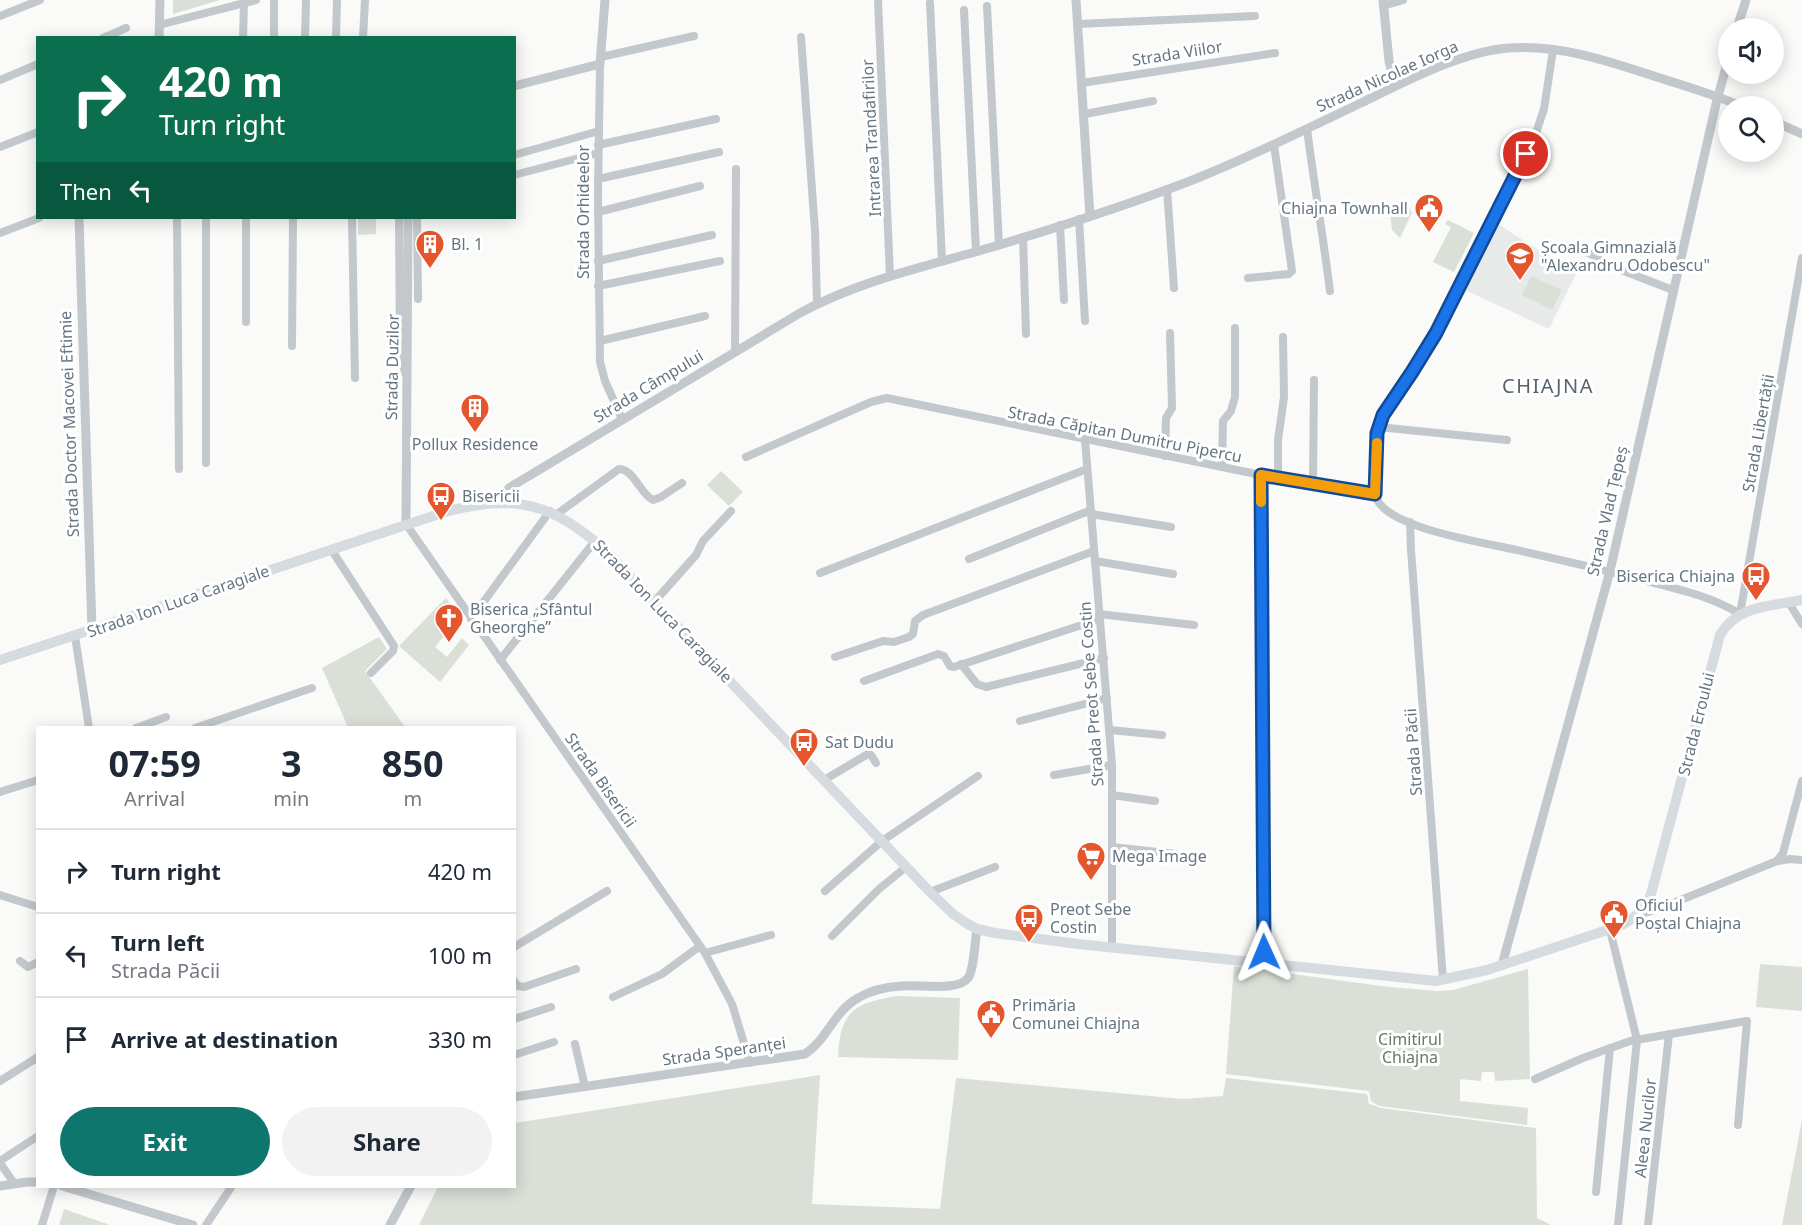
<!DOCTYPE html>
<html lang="en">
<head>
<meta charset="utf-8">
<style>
  :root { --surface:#fff; --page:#f2f2f3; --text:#1f2937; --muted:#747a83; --line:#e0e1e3; --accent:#0f766e }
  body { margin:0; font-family:"Noto Sans",sans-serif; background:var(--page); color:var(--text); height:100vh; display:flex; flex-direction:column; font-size:22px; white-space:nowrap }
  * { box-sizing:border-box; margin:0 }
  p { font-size:20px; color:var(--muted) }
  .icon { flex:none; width:33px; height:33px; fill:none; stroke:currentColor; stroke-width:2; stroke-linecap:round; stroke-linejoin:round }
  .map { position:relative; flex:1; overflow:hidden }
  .details { position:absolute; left:36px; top:726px; width:480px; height:462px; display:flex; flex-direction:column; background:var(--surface); border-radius:0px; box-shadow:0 3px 15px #0003 }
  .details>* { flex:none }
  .top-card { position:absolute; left:36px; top:36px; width:480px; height:183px; border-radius:0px; box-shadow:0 3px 15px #0003; background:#0b6e4f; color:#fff; overflow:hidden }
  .fabs { position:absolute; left:1718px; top:18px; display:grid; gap:12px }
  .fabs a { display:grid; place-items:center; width:66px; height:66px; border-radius:50%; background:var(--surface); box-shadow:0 3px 15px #0003; font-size:30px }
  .pin { position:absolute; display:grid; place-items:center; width:51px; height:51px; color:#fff; margin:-26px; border:3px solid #fff; border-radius:50%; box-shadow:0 2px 6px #0007 }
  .me { position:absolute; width:66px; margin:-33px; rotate:359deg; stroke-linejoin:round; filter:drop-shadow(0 0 4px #0008) }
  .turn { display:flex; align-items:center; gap:21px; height:126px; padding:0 24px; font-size:27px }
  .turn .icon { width:78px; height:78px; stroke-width:2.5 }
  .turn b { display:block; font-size:42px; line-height:51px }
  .then { display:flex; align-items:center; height:57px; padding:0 24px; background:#0003; gap:12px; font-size:22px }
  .eta { display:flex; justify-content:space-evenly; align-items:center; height:102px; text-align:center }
  .eta b { font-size:36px; font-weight:700; line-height:42px }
  .primary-button { display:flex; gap:12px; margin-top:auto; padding:12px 24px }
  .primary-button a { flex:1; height:69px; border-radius:36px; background:var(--accent); color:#fff; font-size:24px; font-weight:700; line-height:69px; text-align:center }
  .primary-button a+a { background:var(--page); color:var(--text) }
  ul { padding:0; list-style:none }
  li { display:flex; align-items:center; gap:18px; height:84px; padding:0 24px; border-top:2px solid var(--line) }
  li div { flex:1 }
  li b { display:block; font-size:22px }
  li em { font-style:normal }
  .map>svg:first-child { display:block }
  .built { fill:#e8e9e9 }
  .green { fill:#dadfd7 }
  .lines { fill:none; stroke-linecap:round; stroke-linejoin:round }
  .minor { stroke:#c3c8cc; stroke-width:8 }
  .tertiary { stroke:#c3c8cc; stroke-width:9 }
  .secondary { stroke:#d6dbdf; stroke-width:10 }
  .route-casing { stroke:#114b97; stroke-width:15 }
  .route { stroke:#1a73e8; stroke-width:10 }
  .slow { stroke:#f59e0b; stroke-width:10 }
  .labels { text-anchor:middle; stroke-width:6; stroke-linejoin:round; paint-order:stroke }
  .street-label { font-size:16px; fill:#657683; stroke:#fff }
  .poi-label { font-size:16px; fill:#657683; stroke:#fff; text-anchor:start }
  .park-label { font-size:16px; fill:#687a64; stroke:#fff }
  .quarter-label { font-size:20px; letter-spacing:1.5px; fill:#57646e; stroke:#fff }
</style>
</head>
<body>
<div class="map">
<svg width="1802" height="1225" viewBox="0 0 1802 1225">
  <rect width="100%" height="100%" fill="#fafaf8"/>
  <path class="built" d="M 1498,224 L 1576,274 L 1549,329 L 1465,290 Z"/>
  <g class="green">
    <path d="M 173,0 L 220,0 L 173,14 Z"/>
    <path d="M 1396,206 L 1409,206 L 1412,213 L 1400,238 L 1392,230 L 1390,211 Z"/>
    <path d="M 358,218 L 376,218 L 376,234 L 358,235 Z"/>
    <path d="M 1448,220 L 1474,233 L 1454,272 L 1433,262 L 1451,227 L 1445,224 Z"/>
    <path d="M 1531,276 L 1562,290 L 1552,310 L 1522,295 Z"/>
    <path d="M 721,471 L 743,492 L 729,506 L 707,485 Z"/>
    <path d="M 446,598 L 464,622 L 455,628 L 451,628 L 435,647 L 447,657 L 462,638 L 469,645 L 440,682 L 399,646 Z"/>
    <path d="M 379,637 L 387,649 L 365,671 L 405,727 L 348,727 L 322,668 Z"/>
    <path d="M 1760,964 L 1802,967 L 1802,1011 L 1756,1007 Z"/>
    <path d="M 1234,966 L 1389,987 L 1438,991 L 1453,990 L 1528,969 L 1530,1079 L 1495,1081 L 1494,1072 L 1482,1072 L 1481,1081 L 1460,1079 L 1460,1101 L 1528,1108 L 1527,1125 L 1379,1106 L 1371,1101 L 1369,1091 L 1226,1074 Z"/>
    <path d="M 898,996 L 960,998 L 958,1060 L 838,1057 C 840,1010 855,1003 898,996 Z"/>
    <path d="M 820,1075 L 812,1204 L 940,1209 L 956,1078 L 1182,1099 L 1223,1096 L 1226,1078 L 1367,1094 L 1369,1104 L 1381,1108 L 1536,1128 L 1537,1218 L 1551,1225 L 419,1225 L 438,1187 L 514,1186 L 515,1123 Z"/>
    <path d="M 1802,1120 L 1802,1225 L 1782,1225 Z"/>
    <path d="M 64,1209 L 110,1225 L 59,1225 Z"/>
  </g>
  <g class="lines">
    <g class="minor">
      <path d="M 878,0 L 890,276"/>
      <path d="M 930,3 L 942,261"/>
      <path d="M 987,6 L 999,245"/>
      <path d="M 1383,6 L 1403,0"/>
      <path d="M 964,10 L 976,251"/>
      <path d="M 0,16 L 40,0"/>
      <path d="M 1078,24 L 1255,16"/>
      <path d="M 159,25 L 256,0"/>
      <path d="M 801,37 L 815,231 L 817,304"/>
      <path d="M 103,38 L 126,28"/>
      <path d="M 243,38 L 244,3"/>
      <path d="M 274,38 L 274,0"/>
      <path d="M 305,38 L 306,0"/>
      <path d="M 336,38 L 337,0"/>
      <path d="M 363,38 L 365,0"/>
      <path d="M 1553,50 L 1544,109 L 1534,139 L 1436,333 L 1380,422 C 1375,436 1371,490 1379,503 C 1398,529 1480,542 1512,549 C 1558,559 1604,570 1650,582 C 1682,590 1712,597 1740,614 L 1802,258"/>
      <path d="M 601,57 L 694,36"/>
      <path d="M 600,64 L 598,195 L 600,362 L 605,381 L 622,419"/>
      <path d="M 0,80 L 38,64"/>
      <path d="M 1082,83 L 1275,53"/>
      <path d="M 1085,114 L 1153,101"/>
      <path d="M 1307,129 C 1314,183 1323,236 1330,291"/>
      <path d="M 598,145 L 716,119"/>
      <path d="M 0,147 L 38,132"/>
      <path d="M 514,155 L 599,131"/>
      <path d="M 514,175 L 598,153"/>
      <path d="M 598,179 L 719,152"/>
      <path d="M 1167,189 L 1174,288"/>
      <path d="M 598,212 L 700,186"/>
      <path d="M 177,218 L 179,469"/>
      <path d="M 206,218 L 206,463"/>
      <path d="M 352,218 L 355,378"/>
      <path d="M 399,218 L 400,354 L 405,373"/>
      <path d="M 417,218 L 418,299"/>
      <path d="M 1079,219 L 1085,321"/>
      <path d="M 1060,225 L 1064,300"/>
      <path d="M 0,233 L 39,218"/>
      <path d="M 1023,237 L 1026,334"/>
      <path d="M 1577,247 L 1621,270 L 1673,290"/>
      <path d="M 598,261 L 712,235"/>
      <path d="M 1248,278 L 1289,274 L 1292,271 L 1274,145"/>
      <path d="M 598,286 L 720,261"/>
      <path d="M 246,322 L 246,218"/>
      <path d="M 600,341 L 705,316"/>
      <path d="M 292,346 L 293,218"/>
      <path d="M 735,352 L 736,169"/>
      <path d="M 1378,427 L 1507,440"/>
      <path d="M 1085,440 L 1112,765 L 1112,947"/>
      <path d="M 1165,456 L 1166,418 L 1172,408 L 1170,333"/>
      <path d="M 746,457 L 871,402 L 887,398 L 1261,475 L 1375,494"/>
      <path d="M 1222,467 L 1223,421 L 1231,411 L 1235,397 L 1235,328"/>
      <path d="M 1261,475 L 1264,962"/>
      <path d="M 1278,478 L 1278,440 L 1284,397 L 1283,337"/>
      <path d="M 1313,483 L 1314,380"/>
      <path d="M 557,514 L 619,469 C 635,470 639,493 653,500 L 661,497 L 682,483"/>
      <path d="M 1091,514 L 1171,527"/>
      <path d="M 1410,522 L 1411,550 L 1443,980"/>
      <path d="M 406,524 L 705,953 L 732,1004 L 750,1063"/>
      <path d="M 331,549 L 394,646 L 393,651 L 371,673"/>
      <path d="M 969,559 L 1091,510"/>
      <path d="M 1095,561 L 1173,574"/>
      <path d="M 820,573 L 1087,469"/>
      <path d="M 655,601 L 696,555 L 703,541 L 731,511"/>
      <path d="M 1789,603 L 1802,624"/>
      <path d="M 1099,614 L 1194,625"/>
      <path d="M 471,619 L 550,511"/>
      <path d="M 75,636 L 89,728"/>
      <path d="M 835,657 L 883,641 L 894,642 L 909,637 L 913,634 L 915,621 L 923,615 L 1094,551"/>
      <path d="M 500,660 L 595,541"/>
      <path d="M 961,664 L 977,684 L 986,687 L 1104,658"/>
      <path d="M 864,681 L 938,654 L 944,656 L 950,666 L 954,667 L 1100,619"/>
      <path d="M 1020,721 L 1107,698"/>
      <path d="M 136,728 L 166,717"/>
      <path d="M 195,728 L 312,688"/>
      <path d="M 1110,730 L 1162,735"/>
      <path d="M 1054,775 L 1112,765"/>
      <path d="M 824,780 L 868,754 L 871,755 L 876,763"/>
      <path d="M 0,792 L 38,780"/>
      <path d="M 1112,795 L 1155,801"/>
      <path d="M 1112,847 L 1176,854"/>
      <path d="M 1777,861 L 1783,853 L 1802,781"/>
      <path d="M 825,891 L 882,841 L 978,776"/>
      <path d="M 930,892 L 995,867"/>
      <path d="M 0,895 L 38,907"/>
      <path d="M 1638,915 L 1661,908 L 1777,861 L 1790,859 L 1802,860"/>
      <path d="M 1610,930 L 1637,1040 L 1618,1225"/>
      <path d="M 832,936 L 879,889 L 906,867"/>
      <path d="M 514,947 L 607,891"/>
      <path d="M 705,953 L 771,935"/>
      <path d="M 20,961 L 28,967 L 38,962"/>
      <path d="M 514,981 L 518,986 L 524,987 L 576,969"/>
      <path d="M 613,997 L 662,974 L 700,946"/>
      <path d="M 514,1019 L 551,1007"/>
      <path d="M 575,1044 L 585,1087"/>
      <path d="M 514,1055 L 554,1042"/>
      <path d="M 1535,1079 L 1583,1058 L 1630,1041 L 1747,1021 L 1738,1125"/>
      <path d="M 0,1081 L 38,1057"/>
      <path d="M 0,1161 L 38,1136"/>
      <path d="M 0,1163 L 14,1183"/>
      <path d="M 1596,1192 L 1610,1048"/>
      <path d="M 42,1225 L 54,1186"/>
      <path d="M 206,1225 L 232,1186"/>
      <path d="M 1648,1225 L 1669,1034"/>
    </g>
    <g class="tertiary">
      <path d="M 1076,0 L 1090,216"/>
      <path d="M 1383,0 L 1389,61 L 1395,86"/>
      <path d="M 1737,28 L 1746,0"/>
      <path d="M 159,38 L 160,0"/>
      <path d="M 514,86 L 600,64 L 605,0"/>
      <path d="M 1773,121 L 1802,134"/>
      <path d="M 79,218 L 92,630"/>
      <path d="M 502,503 L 509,488 L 800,313 C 855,283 915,269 975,252 C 1047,231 1120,208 1190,181 C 1249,158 1306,129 1363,102 C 1404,82 1463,51 1509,48 C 1561,44 1611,62 1660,78 C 1688,87 1715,95 1741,106"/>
      <path d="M 406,524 L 408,218"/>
      <path d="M 1502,965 L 1610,571 L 1716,104 L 1728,60"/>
      <path d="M 514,1097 L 805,1054 C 827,1040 834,1011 858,998 C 871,990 886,987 901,986 C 917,984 958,992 968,978 C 974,970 975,940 977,929"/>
      <path d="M 0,1186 L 27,1182 L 38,1182"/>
      <path d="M 62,1186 L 193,1225"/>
      <path d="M 390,1225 L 411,1186"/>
    </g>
    <path class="secondary" d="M 0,660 L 445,512 C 516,494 551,502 606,551 L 930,892 L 953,914 L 966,923 L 977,929 L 995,933 L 1078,944 L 1436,981 L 1487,970 L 1619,926 C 1635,919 1644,910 1651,894 L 1720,635 C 1737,605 1772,606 1802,600"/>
  </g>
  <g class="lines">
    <g class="route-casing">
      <path id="route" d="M 1264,952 L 1261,475 L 1375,494 L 1377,433 L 1383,415 L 1412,372 L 1436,333 L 1526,154"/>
    </g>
    <use href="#route" class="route"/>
    <path class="slow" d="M 1261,502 L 1261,475 L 1375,494 L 1377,443"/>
  </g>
  <defs>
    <g id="civic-pin" transform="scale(1.5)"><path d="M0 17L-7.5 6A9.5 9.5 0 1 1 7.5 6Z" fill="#e4572e" stroke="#fff"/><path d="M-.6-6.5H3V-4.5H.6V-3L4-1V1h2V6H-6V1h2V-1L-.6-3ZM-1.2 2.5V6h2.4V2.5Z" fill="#fff"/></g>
    <g id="building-pin" transform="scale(1.5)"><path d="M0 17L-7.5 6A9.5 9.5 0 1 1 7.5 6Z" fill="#e4572e" stroke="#fff"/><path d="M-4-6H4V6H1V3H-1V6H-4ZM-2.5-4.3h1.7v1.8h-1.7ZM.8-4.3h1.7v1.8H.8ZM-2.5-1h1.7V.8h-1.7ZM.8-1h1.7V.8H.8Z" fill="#fff"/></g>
    <g id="school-pin" transform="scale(1.5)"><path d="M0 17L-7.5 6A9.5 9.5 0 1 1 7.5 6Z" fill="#e4572e" stroke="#fff"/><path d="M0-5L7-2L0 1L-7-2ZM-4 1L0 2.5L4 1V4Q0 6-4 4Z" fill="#fff"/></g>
    <g id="bus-pin" transform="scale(1.5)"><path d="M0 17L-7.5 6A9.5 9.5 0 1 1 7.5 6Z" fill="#e4572e" stroke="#fff"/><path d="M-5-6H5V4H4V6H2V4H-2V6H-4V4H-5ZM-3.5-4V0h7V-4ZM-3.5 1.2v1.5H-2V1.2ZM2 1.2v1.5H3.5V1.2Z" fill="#fff"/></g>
    <g id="church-pin" transform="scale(1.5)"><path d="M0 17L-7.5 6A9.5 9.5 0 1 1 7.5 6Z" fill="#e4572e" stroke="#fff"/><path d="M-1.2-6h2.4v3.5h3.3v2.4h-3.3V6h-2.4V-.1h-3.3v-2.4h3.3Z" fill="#fff"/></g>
    <g id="supermarket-pin" transform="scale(1.5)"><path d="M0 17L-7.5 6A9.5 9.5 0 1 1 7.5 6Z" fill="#e4572e" stroke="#fff"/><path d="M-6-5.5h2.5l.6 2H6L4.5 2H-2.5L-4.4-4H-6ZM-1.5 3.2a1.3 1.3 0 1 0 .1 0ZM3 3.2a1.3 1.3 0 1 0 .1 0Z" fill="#fff"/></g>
  </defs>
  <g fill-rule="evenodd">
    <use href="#civic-pin" x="1429" y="208"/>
    <use href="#building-pin" x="430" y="244"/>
    <use href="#school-pin" x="1520" y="256"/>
    <use href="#building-pin" x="475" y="408"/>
    <use href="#bus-pin" x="441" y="496"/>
    <use href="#bus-pin" x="1756" y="576"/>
    <use href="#church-pin" x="449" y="618"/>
    <use href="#bus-pin" x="804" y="742"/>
    <use href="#supermarket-pin" x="1091" y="856"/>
    <use href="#civic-pin" x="1614" y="914"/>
    <use href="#bus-pin" x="1029" y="918"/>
    <use href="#civic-pin" x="991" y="1014"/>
  </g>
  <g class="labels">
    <g class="street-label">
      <text transform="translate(1177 53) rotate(-9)" y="6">Strada Viilor</text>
      <text transform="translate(1387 76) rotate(-24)" y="6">Strada Nicolae Iorga</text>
      <text transform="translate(871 138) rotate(-93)" y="6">Intrarea Trandafirilor</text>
      <text transform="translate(583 212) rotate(-90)" y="6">Strada Orhideelor</text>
      <text transform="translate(392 367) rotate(-89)" y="6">Strada Duzilor</text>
      <text transform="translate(648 386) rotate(-31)" y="6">Strada Câmpului</text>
      <text transform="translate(69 424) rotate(-92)" y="6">Strada Doctor Macovei Eftimie</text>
      <text transform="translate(1758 433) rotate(-80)" y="6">Strada Libertății</text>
      <text transform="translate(1125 434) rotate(11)" y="6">Strada Căpitan Dumitru Pipercu</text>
      <text transform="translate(1607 511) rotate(-77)" y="6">Strada Vlad Țepeș</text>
      <text transform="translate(178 601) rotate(-19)" y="6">Strada Ion Luca Caragiale</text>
      <text transform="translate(663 611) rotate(46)" y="6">Strada Ion Luca Caragiale</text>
      <text transform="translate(1091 694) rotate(-94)" y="6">Strada Preot Sebe Costin</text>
      <text transform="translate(1696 724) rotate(-76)" y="6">Strada Eroului</text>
      <text transform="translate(1413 752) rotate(-94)" y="6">Strada Păcii</text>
      <text transform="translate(601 780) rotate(55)" y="6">Strada Bisericii</text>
      <text transform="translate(724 1051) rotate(-8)" y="6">Strada Speranței</text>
      <text transform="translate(1645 1128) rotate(-84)" y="6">Aleea Nucilor</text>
    </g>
    <g class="poi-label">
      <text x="1408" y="214" text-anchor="end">Chiajna Townhall</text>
      <text x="451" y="250">Bl. 1</text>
      <text x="1541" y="253">Școala Gimnazială<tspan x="1541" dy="18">"Alexandru Odobescu"</tspan></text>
      <text x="475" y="450" text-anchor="middle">Pollux Residence</text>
      <text x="462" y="502">Bisericii</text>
      <text x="1735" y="582" text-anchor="end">Biserica Chiajna</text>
      <text x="470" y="615">Biserica „Sfântul<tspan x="470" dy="18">Gheorghe”</tspan></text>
      <text x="825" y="748">Sat Dudu</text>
      <text x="1112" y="862">Mega Image</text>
      <text x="1635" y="911">Oficiul<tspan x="1635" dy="18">Poștal Chiajna</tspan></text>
      <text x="1050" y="915">Preot Sebe<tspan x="1050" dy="18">Costin</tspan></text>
      <text x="1012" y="1011">Primăria<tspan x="1012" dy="18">Comunei Chiajna</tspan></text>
    </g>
    <g class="park-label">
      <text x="1410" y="1045">Cimitirul<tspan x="1410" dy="18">Chiajna</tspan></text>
    </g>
    <g class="quarter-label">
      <text x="1548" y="393">CHIAJNA</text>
    </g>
  </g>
</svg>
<div class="fabs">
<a><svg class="icon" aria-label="sound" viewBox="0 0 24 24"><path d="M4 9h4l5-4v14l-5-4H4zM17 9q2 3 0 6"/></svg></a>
<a><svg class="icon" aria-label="search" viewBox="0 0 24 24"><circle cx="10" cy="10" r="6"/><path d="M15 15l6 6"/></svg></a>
</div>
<div class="pin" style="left:1526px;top:154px;background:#d93025"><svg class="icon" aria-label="arrive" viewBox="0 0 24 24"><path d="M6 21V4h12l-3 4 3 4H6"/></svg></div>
<svg class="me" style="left:1264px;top:952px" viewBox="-20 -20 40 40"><path d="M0-17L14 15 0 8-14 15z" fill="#1a73e8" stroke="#fff" stroke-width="4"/></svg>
<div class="top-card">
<div class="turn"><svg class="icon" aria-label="right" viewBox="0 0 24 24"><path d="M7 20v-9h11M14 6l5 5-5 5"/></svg><div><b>420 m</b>Turn right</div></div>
<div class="then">Then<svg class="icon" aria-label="left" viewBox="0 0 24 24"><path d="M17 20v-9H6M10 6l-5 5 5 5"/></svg></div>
</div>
<section class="details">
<div class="eta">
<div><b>07:59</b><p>Arrival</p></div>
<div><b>3</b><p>min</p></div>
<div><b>850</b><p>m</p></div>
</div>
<ul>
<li><svg class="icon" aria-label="right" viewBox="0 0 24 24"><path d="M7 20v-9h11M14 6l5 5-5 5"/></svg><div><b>Turn right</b></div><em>420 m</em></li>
<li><svg class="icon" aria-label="left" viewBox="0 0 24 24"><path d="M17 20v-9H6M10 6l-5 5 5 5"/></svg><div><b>Turn left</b><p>Strada Păcii</p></div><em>100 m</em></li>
<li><svg class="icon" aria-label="arrive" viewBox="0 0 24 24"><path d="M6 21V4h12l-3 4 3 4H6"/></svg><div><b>Arrive at destination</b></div><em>330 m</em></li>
</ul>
<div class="primary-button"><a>Exit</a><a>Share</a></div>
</section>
</div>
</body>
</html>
